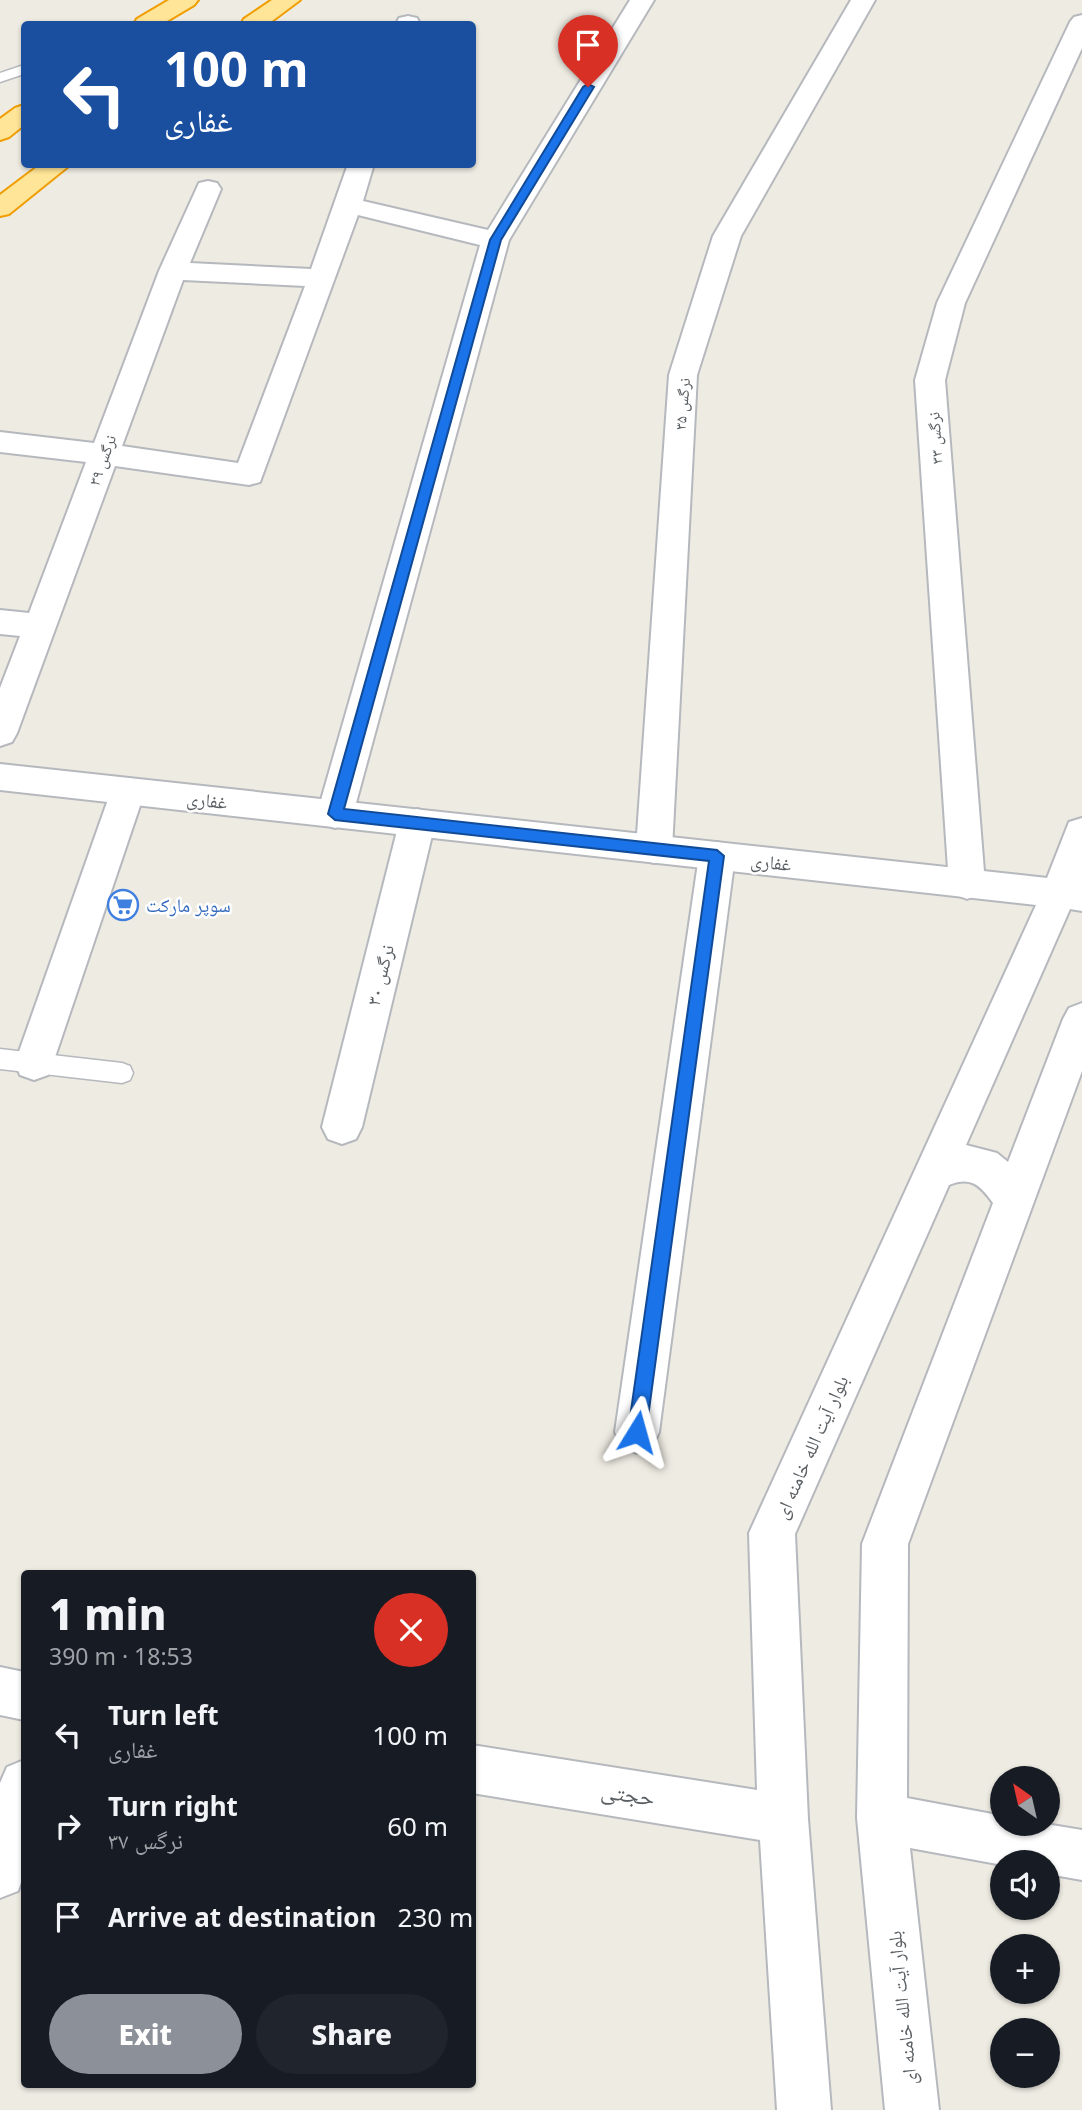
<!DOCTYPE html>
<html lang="en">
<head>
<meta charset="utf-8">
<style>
  :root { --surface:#171b24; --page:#20242c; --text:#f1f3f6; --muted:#9ea1a6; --accent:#8c9099 }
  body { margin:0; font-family:"Noto Sans","Noto Naskh Arabic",sans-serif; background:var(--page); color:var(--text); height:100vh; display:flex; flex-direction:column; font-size:26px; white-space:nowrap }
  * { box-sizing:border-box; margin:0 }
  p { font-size:23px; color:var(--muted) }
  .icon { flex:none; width:38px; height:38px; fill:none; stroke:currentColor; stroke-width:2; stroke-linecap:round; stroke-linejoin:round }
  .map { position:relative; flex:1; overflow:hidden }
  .drawer { position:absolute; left:21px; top:1570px; width:455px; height:518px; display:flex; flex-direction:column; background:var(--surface); border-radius:7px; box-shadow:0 2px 5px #0004 }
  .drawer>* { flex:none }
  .guide { position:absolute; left:21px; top:21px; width:455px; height:147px; border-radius:7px; box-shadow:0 2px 5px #0004; background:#1a4fa0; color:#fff; overflow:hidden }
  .needle { width:46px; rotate:326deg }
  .buttons { position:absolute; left:990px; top:1766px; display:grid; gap:14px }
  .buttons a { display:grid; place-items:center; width:70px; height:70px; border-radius:50%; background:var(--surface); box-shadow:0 2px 5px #0004; font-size:35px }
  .pin { position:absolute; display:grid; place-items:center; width:60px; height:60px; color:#fff; margin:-72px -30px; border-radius:50% 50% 50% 0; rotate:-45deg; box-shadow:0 0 7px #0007 }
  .pin .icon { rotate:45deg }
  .me { position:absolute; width:77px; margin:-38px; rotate:8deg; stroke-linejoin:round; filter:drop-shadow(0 0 5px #0008) }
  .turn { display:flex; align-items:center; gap:24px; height:147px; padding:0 28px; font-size:32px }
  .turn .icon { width:91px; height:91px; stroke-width:2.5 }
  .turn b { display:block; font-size:49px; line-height:60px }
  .round { display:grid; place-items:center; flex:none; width:74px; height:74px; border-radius:37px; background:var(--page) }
  .headline { display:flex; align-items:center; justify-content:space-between; height:119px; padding:0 28px }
  h1 { font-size:42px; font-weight:800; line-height:52px }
  .action { display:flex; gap:14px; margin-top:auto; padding:14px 28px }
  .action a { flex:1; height:80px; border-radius:42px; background:var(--accent); color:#fff; font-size:28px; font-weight:800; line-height:80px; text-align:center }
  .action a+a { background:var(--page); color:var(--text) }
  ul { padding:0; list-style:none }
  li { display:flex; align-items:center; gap:21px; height:91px; padding:0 28px }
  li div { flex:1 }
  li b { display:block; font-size:26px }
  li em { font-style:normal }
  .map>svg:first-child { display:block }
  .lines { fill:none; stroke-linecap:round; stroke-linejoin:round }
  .service-casing { stroke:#b5b8bd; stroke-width:3 }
  .minor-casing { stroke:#b5b8bd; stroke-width:4 }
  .tertiary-casing { stroke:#b5b8bd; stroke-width:4 }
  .trunk-casing { stroke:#f09d00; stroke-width:4 }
  .service { fill:#fff; fill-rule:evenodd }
  .minor { fill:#fff; fill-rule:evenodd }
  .tertiary { fill:#fff; fill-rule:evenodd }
  .trunk { fill:#ffe597; fill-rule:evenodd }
  .route { fill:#1a73e8; stroke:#114b97; stroke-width:2 }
  .labels { text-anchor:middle; stroke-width:5; stroke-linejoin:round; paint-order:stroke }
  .far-street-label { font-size:16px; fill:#5a5f63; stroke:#fff }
  .street-label { font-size:19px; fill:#5a5f63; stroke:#fff }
  .shop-label { font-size:19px; fill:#366cbe; stroke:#fff; text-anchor:start }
  .near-street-label { font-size:23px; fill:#5a5f63; stroke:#fff }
</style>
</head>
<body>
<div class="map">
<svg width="1082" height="2110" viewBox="0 0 1082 2110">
  <rect width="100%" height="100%" fill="#eeebe2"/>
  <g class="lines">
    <g class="service-casing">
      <g id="service">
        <path d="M 24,65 L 24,74 L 0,82 L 0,73 Z"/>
        <path d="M 0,1049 L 122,1063 L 130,1066 L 133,1073 L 130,1080 L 122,1083 L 0,1069 Z"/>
      </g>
    </g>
    <g class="minor-casing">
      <g id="minor">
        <path d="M 630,0 L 654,0 L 509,240 L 353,814 L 347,824 L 335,828 L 323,824 L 317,814 L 480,245 L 358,215 L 260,482 L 249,485 L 115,466 L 17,733 L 12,742 L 0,746 L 0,688 L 20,636 L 0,634 L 0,610 L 29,613 L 86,462 L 0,452 L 0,432 L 94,443 L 159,271 L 199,183 L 208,181 L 217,183 L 221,189 L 190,263 L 311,269 L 348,164 L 374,164 L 363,201 L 488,230 ZM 183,280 L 305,286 L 238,463 L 122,446 Z"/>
        <path d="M 851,0 L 875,0 L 741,236 L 697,375 L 672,849 L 667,859 L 654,863 L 641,859 L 636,849 L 669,375 L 713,236 Z"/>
        <path d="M 1082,15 L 1082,48 L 965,303 L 945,380 L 985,884 L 980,894 L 967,899 L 954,894 L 949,884 L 915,380 L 937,303 L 1070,22 L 1074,17 Z"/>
        <path d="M 408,16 L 417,18 L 420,24 L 396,24 L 399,18 Z"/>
        <path d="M 128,778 L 140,781 L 145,791 L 53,1063 L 48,1075 L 34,1080 L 20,1075 L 15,1063 L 111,791 L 116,781 Z"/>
        <path d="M 417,809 L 429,813 L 435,823 L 362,1127 L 356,1139 L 342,1144 L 328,1139 L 322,1127 L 399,823 L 405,813 Z"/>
        <path d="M 717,842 L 730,846 L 735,856 L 659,1432 L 652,1447 L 637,1453 L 622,1447 L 615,1432 L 699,856 L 704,846 Z"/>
        <path d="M 24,1760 L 24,1874 L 18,1891 L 0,1898 L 0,1783 L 7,1767 Z"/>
      </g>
    </g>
    <g class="tertiary-casing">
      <g id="tertiary">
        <path d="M 0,764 L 1047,878 L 1069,822 L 1082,818 L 1082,911 L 1070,909 L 966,1145 L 997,1153 L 1008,1162 L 1063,1019 L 1069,1008 L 1082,1003 L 1082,1071 L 908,1544 L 907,1798 L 1003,1816 L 1003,1824 L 1046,1824 L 1082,1830 L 1082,1880 L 1048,1874 L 1048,1862 L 1003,1862 L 1003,1865 L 910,1848 L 939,2110 L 885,2110 L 857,1818 L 862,1544 L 993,1203 C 980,1185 971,1176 949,1185 L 795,1534 L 808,1819 L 831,2110 L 777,2110 L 760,1840 L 472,1793 L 472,1745 L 757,1790 L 749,1533 L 1036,905 L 0,790 Z"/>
        <path d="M 0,1667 L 24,1672 L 24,1720 L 0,1715 Z"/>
      </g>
    </g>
    <g class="trunk-casing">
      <g id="trunk">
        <path d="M 169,0 L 198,0 L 194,5 L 162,24 L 134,24 L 137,19 Z"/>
        <path d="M 272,0 L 300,0 L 268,24 L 241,24 L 244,19 Z"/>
        <path d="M 24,105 L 24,125 L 9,137 L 0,140 L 0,119 L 15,108 Z"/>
        <path d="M 41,164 L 71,164 L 9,214 L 0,216 L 0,195 Z"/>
      </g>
    </g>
    <use href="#service" class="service"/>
    <use href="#minor" class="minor"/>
    <use href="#tertiary" class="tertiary"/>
    <use href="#trunk" class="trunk"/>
  </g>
  <path class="route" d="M 588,84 L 594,87 L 501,240 L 344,809 L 717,850 L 724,856 L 646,1432 L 644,1438 L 637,1441 L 631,1438 L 628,1432 L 709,861 L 335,820 L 328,814 L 490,240 L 583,87 Z"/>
  <defs>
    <g id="supermarket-ring" transform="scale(1.575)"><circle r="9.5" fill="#fff" stroke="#3f7fe0" stroke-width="1.5"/><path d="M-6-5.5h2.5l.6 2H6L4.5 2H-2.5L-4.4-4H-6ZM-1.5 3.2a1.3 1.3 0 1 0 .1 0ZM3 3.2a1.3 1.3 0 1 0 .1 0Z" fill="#3f7fe0"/></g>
  </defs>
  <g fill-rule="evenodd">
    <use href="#supermarket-ring" x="123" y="905"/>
  </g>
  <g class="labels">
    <g class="far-street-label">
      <text transform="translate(682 404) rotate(-85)" y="6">نرگس ۳۵</text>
      <text transform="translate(935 438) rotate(-94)" y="6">نرگس ۳۳</text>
      <text transform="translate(102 460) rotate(-70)" y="6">نرگس ۳۹</text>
    </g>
    <g class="street-label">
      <text transform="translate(207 800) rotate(6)" y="7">غفاری</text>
      <text transform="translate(771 862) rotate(6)" y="7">غفاری</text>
      <text transform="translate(380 975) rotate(-76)" y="7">نرگس ۳۰</text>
      <text transform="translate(811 1447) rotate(-66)" y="7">بلوار آیت الله خامنه ای</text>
      <text transform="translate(902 2008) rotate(-96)" y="7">بلوار آیت الله خامنه ای</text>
    </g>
    <g class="shop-label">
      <text x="146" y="912">سوپر مارکت</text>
    </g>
    <g class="near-street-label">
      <text transform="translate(628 1794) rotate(9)" y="8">حجتی</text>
    </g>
  </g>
</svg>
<div class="buttons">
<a><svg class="needle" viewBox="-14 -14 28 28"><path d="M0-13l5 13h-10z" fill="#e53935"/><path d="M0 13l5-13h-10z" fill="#9ea1a6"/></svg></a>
<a><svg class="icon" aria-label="sound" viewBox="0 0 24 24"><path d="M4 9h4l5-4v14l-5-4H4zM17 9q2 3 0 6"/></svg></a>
<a>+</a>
<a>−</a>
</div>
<div class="pin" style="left:588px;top:87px;background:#d93025"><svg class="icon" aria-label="arrive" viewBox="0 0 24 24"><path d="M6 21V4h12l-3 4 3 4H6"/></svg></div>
<svg class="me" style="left:637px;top:1432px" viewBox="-20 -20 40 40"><path d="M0-17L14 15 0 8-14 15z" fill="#1a73e8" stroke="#fff" stroke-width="4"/></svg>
<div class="guide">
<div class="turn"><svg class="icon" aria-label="left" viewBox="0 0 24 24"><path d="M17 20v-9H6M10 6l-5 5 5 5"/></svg><div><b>100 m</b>غفاری</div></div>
</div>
<section class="drawer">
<div class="headline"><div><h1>1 min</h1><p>390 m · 18:53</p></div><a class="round" style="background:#d93025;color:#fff"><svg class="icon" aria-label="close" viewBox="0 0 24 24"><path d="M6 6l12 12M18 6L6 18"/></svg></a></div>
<ul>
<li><svg class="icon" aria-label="left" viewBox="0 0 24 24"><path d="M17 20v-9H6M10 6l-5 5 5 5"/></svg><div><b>Turn left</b><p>غفاری</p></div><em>100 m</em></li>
<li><svg class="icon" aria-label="right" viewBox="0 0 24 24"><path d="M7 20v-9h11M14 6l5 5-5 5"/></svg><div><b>Turn right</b><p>نرگس ۳۷</p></div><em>60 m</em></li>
<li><svg class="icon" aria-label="arrive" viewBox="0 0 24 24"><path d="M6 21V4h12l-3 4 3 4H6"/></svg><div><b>Arrive at destination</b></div><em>230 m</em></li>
</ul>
<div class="action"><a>Exit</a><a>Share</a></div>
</section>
</div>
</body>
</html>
